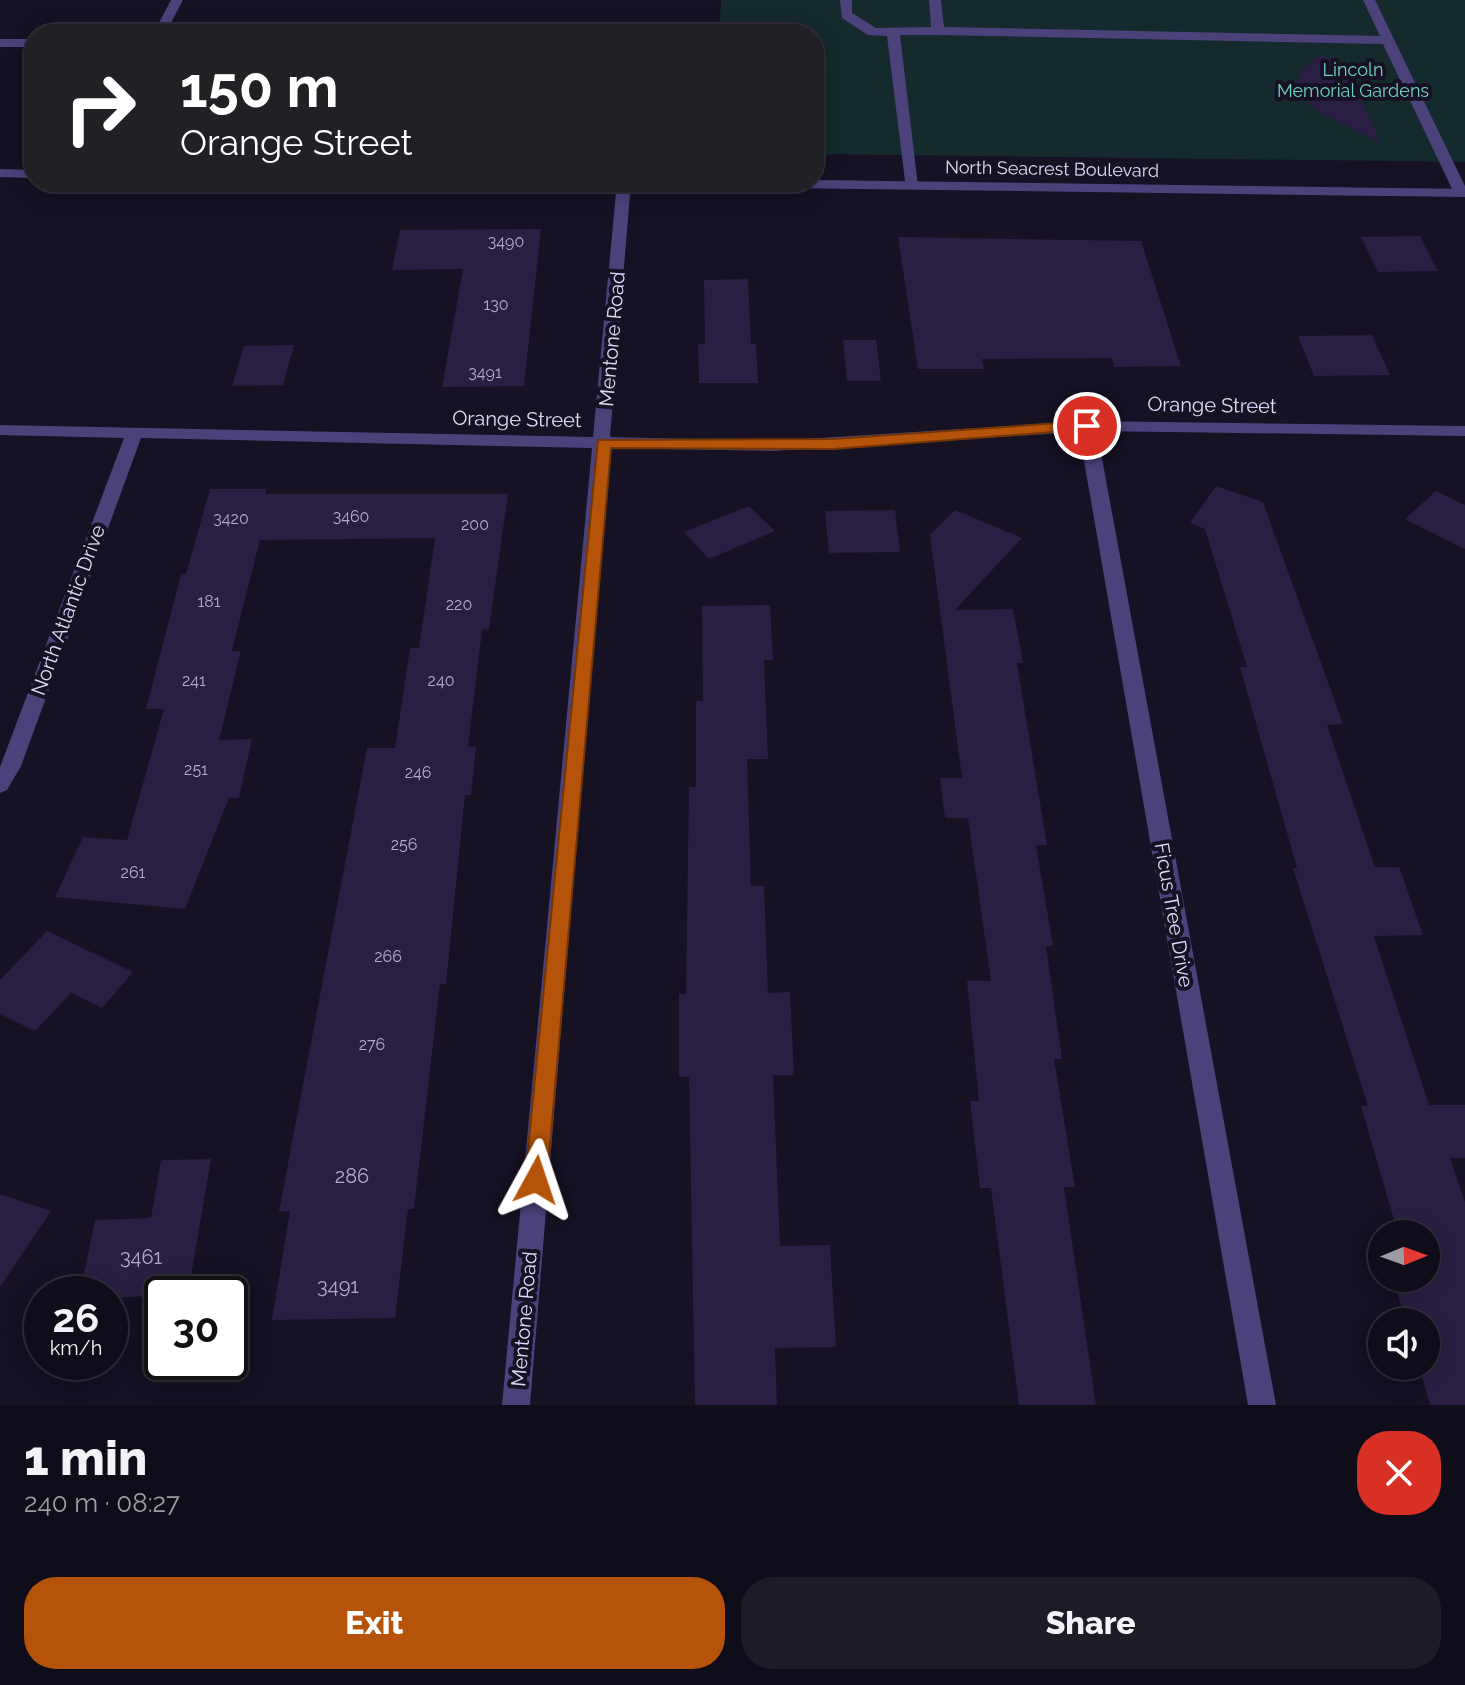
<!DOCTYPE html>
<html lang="en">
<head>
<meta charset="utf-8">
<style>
  :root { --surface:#100d1a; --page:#1e1b27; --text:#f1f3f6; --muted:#9c9ca2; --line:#302d39; --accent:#b45309 }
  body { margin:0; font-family:Raleway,sans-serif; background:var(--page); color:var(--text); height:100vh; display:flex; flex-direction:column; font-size:30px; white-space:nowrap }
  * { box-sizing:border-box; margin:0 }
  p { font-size:26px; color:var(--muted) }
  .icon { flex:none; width:44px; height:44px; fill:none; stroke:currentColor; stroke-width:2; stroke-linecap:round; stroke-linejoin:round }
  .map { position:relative; height:1405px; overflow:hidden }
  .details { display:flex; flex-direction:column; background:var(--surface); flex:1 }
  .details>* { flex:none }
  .top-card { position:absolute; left:24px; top:24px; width:800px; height:168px; border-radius:32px; box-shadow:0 4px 20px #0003,0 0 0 2px var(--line); background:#202124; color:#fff; overflow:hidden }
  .needle { width:52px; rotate:89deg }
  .controls { position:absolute; left:1368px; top:1220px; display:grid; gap:16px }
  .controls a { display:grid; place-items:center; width:72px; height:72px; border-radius:50%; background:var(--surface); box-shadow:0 4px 20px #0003,0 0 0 2px var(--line); font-size:40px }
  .speed { position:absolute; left:24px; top:1276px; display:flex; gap:16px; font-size:40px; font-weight:700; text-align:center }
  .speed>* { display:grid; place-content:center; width:104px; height:104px; border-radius:50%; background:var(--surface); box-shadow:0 4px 20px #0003,0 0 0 2px var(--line); line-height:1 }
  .speed small { font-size:20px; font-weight:400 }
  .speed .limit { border:4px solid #111; border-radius:12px; background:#fff; color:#111 }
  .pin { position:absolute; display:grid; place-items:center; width:68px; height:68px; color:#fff; margin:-34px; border:4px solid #fff; border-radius:50%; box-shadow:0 2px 8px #0007 }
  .me { position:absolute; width:88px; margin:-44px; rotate:5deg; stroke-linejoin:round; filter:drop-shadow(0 0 6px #0008) }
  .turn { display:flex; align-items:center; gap:28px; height:168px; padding:0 24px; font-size:36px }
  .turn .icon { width:104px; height:104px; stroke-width:2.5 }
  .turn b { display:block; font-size:56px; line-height:68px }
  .round { display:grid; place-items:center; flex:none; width:84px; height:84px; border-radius:32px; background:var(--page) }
  .headline { display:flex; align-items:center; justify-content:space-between; height:136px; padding:0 24px }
  h1 { font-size:48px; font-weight:800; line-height:60px }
  .action { display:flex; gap:16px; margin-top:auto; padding:16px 24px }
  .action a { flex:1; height:92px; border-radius:32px; background:var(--accent); color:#fff; font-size:32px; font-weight:800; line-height:92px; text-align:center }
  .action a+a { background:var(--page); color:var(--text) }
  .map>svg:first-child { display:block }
  .green { fill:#152a2c }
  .building { fill:#2a1f42 }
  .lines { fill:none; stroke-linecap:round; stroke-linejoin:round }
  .service { fill:#4b427c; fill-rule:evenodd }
  .minor { fill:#4b427c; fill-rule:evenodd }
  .tertiary { fill:#4b427c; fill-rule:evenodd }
  .route { fill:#b45309; stroke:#753606; stroke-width:2 }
  .labels { text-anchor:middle; stroke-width:8; stroke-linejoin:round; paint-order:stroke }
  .number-label { font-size:16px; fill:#b2aacc }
  .far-park-label { font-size:18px; fill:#6cd2c4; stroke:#161123 }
  .far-street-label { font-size:18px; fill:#e0d8fa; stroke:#161123 }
  .street-label { font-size:20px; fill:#e0d8fa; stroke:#161123 }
  .near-number-label { font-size:20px; fill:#b2aacc }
</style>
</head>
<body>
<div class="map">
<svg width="1465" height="1405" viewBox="0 0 1465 1405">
  <rect width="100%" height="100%" fill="#161123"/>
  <path class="green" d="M 721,0 L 1465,0 L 1465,162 L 814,154 L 814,34 L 719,34 Z"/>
  <g class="building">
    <path d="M 1320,55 L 1344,64 L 1382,144 L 1321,113 L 1293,90 L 1304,68 Z"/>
    <path d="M 541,229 L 524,386 L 442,387 L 463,269 L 392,270 L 400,230 Z"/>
    <path d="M 1420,236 L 1438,271 L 1378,272 L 1361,237 Z"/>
    <path d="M 898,237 L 1141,241 L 1181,366 L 1114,367 L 1112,358 L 982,359 L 984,369 L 918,369 Z"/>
    <path d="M 748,279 L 751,344 L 756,344 L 758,383 L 699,383 L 698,344 L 705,344 L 704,280 Z"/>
    <path d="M 1372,335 L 1390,375 L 1314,376 L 1298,336 Z"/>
    <path d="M 843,340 L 876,340 L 881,381 L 847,381 Z"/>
    <path d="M 294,345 L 283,385 L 232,386 L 244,346 Z"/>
    <path d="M 1216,486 L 1263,502 L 1343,724 L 1327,725 L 1375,867 L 1399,867 L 1423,935 L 1374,936 L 1429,1105 L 1465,1105 L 1465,1158 L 1450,1158 L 1465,1202 L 1465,1405 L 1430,1405 L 1419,1366 L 1426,1366 L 1426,1322 L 1406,1322 L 1393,1278 L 1426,1278 L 1426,1234 L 1382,1234 L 1382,1238 L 1380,1230 L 1397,1230 L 1361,1106 L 1368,1106 L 1293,868 L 1297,868 L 1240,667 L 1247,667 L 1205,529 L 1190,523 Z"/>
    <path d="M 210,489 L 266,489 L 265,494 L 508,494 L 489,629 L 482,630 L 468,747 L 476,747 L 471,795 L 465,795 L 446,984 L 440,984 L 414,1209 L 408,1209 L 395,1318 L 272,1320 L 290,1211 L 279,1211 L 367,748 L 395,748 L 410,648 L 419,648 L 435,538 L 260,540 L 232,651 L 241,651 L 219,740 L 252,739 L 239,798 L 229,798 L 185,909 L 55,897 L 83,837 L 127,840 L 164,709 L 146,709 L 181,574 L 186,574 Z"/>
    <path d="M 1436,491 L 1465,505 L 1465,549 L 1405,519 Z"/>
    <path d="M 749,506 L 775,531 L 709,559 L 684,532 Z"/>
    <path d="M 895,510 L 900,552 L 829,553 L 825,511 Z"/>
    <path d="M 955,510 L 1022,538 L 955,610 L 1013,609 L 1023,663 L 1017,663 L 1047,845 L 1036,845 L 1053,946 L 1046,946 L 1062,1059 L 1054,1059 L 1075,1187 L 1064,1187 L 1096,1405 L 1019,1405 L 991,1188 L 980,1188 L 970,1101 L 979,1101 L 967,981 L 991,981 L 968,818 L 945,818 L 940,778 L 962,778 L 930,535 Z"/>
    <path d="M 770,605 L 773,660 L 764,660 L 768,759 L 747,759 L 751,886 L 764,886 L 768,993 L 790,992 L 794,1075 L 773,1075 L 780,1246 L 830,1245 L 836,1347 L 775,1348 L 777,1405 L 695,1405 L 689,1077 L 679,1077 L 679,994 L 686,994 L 689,787 L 696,787 L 696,701 L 703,701 L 702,606 Z"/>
    <path d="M 47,931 L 133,972 L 102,1008 L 71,993 L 35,1031 L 0,1014 L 0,980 Z"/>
    <path d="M 211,1159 L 188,1294 L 110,1298 L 110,1294 L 80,1294 L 95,1220 L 151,1218 L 161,1160 Z"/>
    <path d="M 0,1194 L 51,1211 L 0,1287 Z"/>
  </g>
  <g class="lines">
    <path class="service" d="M 840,0 L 852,0 L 852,13 L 876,28 L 931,27 L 929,0 L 941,0 L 944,27 L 1380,36 L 1363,0 L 1375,0 L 1465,186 L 1465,196 L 1454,193 L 1383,44 L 938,35 L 900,35 L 918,186 L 906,189 L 887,36 L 868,35 L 842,18 Z"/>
    <g class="minor">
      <path d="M 171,0 L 183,0 L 165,34 L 153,34 Z"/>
      <rect x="0" y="39" width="34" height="8"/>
      <path d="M 617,182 L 631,182 L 610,437 L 772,441 L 1087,421 L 1465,426 L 1465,436 L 1097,431 L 1276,1405 L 1248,1405 L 1079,432 L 772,451 L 609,448 L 530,1405 L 502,1405 L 592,448 L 141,438 L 21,766 L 7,790 L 0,793 L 0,767 L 124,438 L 0,435 L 0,425 L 593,437 Z"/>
    </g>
    <g class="tertiary">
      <path d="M 0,169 L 34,170 L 34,178 L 0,177 Z"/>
      <path d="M 814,180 L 1465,189 L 1465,197 L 638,186 L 631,182 Z"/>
    </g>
  </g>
  <path class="route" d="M 1087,421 L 1092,422 L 1092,429 L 834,449 L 611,448 L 547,1180 L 544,1187 L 536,1190 L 528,1187 L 525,1180 L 598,440 L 834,439 Z"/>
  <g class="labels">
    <g class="number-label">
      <text x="506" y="247">3490</text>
      <text x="496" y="310">130</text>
      <text x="485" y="378">3491</text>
      <text x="351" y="522">3460</text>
      <text x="231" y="524">3420</text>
      <text x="475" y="530">200</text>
      <text x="209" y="607">181</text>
      <text x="459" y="610">220</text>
      <text x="194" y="686">241</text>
      <text x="441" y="686">240</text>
      <text x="196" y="775">251</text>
      <text x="418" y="778">246</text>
      <text x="404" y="850">256</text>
      <text x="133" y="878">261</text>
      <text x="388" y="962">266</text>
      <text x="372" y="1050">276</text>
    </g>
    <g class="far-park-label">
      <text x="1353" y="76">Lincoln<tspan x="1353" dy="21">Memorial Gardens</tspan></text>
    </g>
    <g class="far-street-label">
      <text transform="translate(1052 169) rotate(1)" y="6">North Seacrest Boulevard</text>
    </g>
    <g class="street-label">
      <text transform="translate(612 339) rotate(-85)" y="7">Mentone Road</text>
      <text transform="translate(1212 405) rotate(1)" y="7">Orange Street</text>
      <text transform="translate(517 419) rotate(1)" y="7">Orange Street</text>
      <text transform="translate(68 610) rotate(-70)" y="7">North Atlantic Drive</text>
      <text transform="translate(1174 915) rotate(80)" y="7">Ficus Tree Drive</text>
      <text transform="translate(524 1319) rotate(-85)" y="7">Mentone Road</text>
    </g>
    <g class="near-number-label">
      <text x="352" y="1183">286</text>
      <text x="141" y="1264">3461</text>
      <text x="338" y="1293">3491</text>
    </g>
  </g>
</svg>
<div class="controls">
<a><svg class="needle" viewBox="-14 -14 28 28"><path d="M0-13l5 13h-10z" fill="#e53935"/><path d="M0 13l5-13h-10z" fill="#9c9ca2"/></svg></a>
<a><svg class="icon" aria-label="sound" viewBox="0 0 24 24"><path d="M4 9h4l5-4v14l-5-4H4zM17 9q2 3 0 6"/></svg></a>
</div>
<div class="speed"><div>26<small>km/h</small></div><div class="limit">30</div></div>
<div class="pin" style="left:1087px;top:426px;background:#d93025"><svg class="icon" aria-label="arrive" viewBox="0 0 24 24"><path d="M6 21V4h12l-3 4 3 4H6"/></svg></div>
<svg class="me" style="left:536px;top:1180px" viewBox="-20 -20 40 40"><path d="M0-17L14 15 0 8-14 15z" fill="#b45309" stroke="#fff" stroke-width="4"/></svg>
<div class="top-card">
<div class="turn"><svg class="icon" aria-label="right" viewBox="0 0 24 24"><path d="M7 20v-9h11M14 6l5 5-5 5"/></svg><div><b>150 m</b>Orange Street</div></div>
</div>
</div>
<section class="details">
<div class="headline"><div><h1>1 min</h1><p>240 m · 08:27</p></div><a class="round" style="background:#d93025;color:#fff"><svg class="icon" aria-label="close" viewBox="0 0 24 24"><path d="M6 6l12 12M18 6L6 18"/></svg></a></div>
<div class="action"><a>Exit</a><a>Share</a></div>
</section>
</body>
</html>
